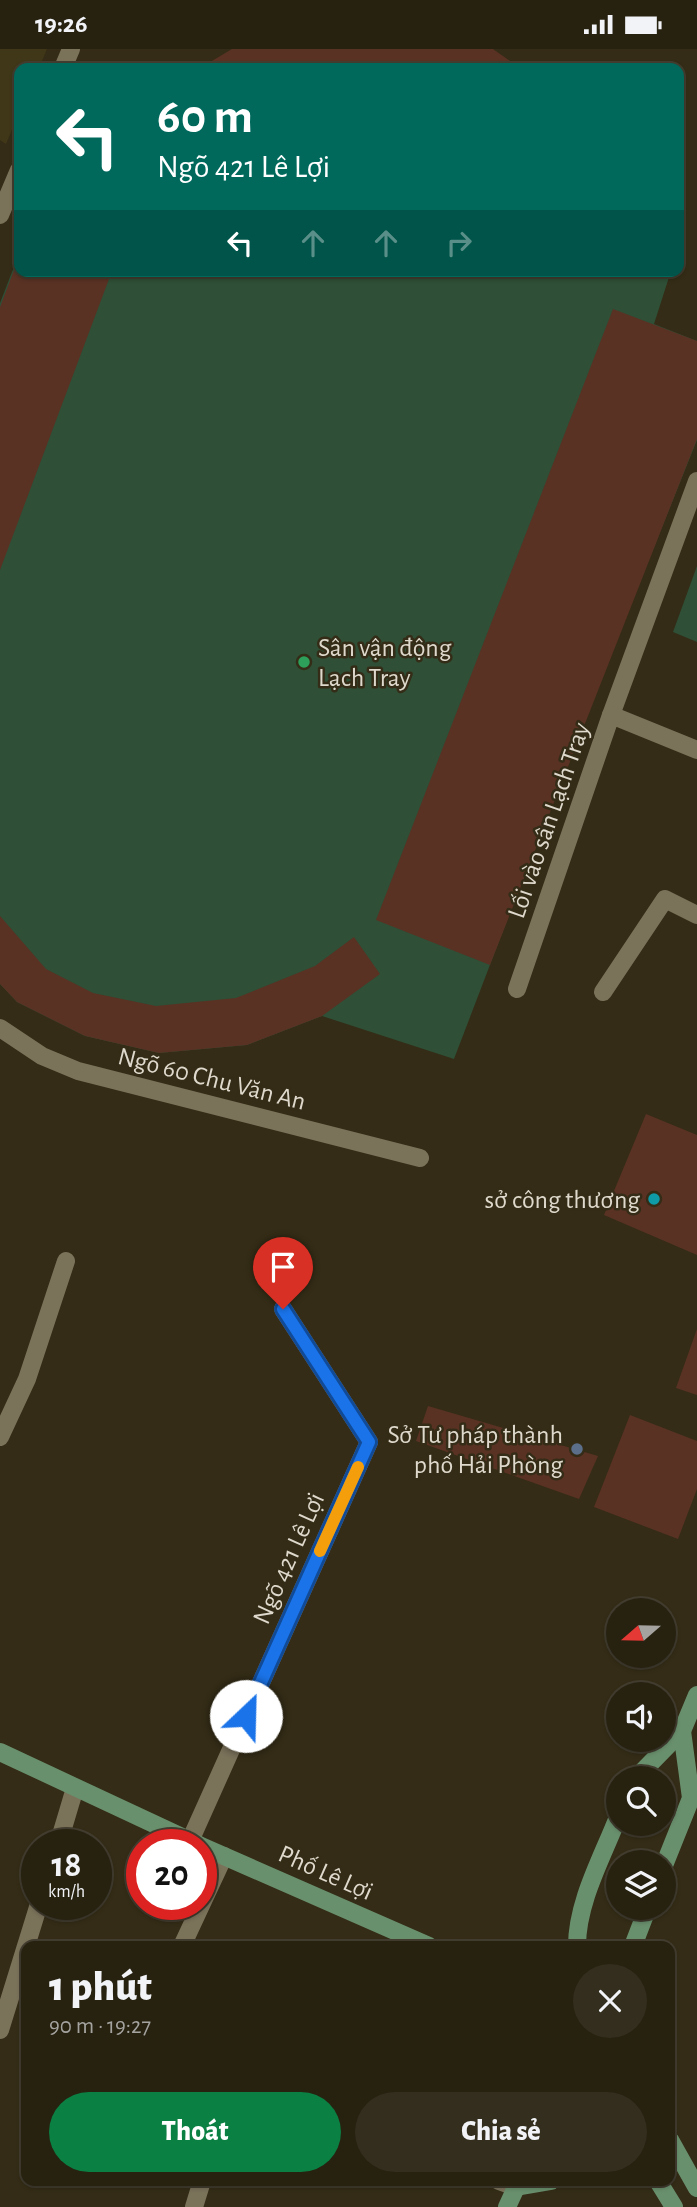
<!DOCTYPE html>
<html lang="vi">
<head>
<meta charset="utf-8">
<style>
  :root { --surface:#272110; --page:#332e1e; --text:#f1f3f6; --muted:#a4a39f; --line:#433e30; --accent:#0b8043 }
  body { margin:0; font-family:"Alegreya Sans",sans-serif; background:var(--page); color:var(--text); height:100vh; display:flex; flex-direction:column; font-size:26px; white-space:nowrap }
  * { box-sizing:border-box; margin:0 }
  p { font-size:23px; color:var(--muted) }
  .icon { flex:none; width:38px; height:38px; fill:none; stroke:currentColor; stroke-width:2; stroke-linecap:round; stroke-linejoin:round }
  .map { position:relative; flex:1; overflow:hidden }
  .sheet { position:absolute; left:21px; top:1892px; width:654px; height:245px; display:flex; flex-direction:column; background:var(--surface); border-radius:14px; box-shadow:0 2px 5px #0004,0 0 0 2px var(--line) }
  .sheet>* { flex:none }
  .hud { position:absolute; left:14px; top:14px; width:670px; height:214px; border-radius:14px; box-shadow:0 2px 5px #0004,0 0 0 2px var(--line); background:#00695c; color:#fff; overflow:hidden }
  .needle { width:46px; rotate:250deg }
  .tools { position:absolute; left:606px; top:1549px; display:grid; gap:14px }
  .tools a { display:grid; place-items:center; width:70px; height:70px; border-radius:50%; background:var(--surface); box-shadow:0 2px 5px #0004,0 0 0 2px var(--line); font-size:35px }
  .speed { position:absolute; left:21px; top:1780px; display:flex; gap:14px; font-size:35px; font-weight:700; text-align:center }
  .speed>* { display:grid; place-content:center; width:91px; height:91px; border-radius:50%; background:var(--surface); box-shadow:0 2px 5px #0004,0 0 0 2px var(--line); line-height:1 }
  .speed small { font-size:18px; font-weight:400 }
  .speed .limit { border:10px solid #d22; background:#fff; color:#111 }
  .pin { position:absolute; display:grid; place-items:center; width:60px; height:60px; color:#fff; margin:-72px -30px; border-radius:50% 50% 50% 0; rotate:-45deg; box-shadow:0 0 7px #0007 }
  .pin .icon { rotate:45deg }
  .me { position:absolute; width:77px; margin:-38px; rotate:24deg; stroke-linejoin:round; filter:drop-shadow(0 0 5px #0008) }
  .turn { display:flex; align-items:center; gap:24px; height:147px; padding:0 28px; font-size:32px }
  .turn .icon { width:91px; height:91px; stroke-width:2.5 }
  .turn b { display:block; font-size:49px; line-height:60px }
  .lanes { display:flex; align-items:center; height:66px; padding:0 28px; background:#0003; justify-content:center; gap:35px; direction:ltr }
  .lanes .off { opacity:.35 }
  .round { display:grid; place-items:center; flex:none; width:74px; height:74px; border-radius:37px; background:var(--page) }
  .summary { display:flex; align-items:center; justify-content:space-between; height:119px; padding:0 28px }
  h1 { font-size:42px; font-weight:800; line-height:52px }
  .action { display:flex; gap:14px; margin-top:auto; padding:14px 28px }
  .action a { flex:1; height:80px; border-radius:42px; background:var(--accent); color:#fff; font-size:28px; font-weight:800; line-height:80px; text-align:center }
  .action a+a { background:var(--page); color:var(--text) }
  .status { display:flex; justify-content:space-between; align-items:center; height:49px; padding:0 35px; background:var(--surface); direction:ltr }
  .status svg { height:19px; fill:currentColor }
  .map>svg:first-child { display:block }
  .built { fill:#403618 }
  .green { fill:#2f4f36 }
  .building { fill:#593224 }
  .lines { fill:none; stroke-linecap:round; stroke-linejoin:round }
  .service { stroke:#7b725a; stroke-width:18 }
  .minor { stroke:#7b725a; stroke-width:18 }
  .secondary { stroke:#69906d; stroke-width:18 }
  .route-casing { stroke:#114b97; stroke-width:18 }
  .route { stroke:#1a73e8; stroke-width:12 }
  .slow { stroke:#f59e0b; stroke-width:12 }
  .leisure-dot { fill:#2e9e5b; stroke:#342c16; stroke-width:2.5 }
  .culture-dot { fill:#0f9aa8; stroke:#342c16; stroke-width:2.5 }
  .service-dot { fill:#5c6f8a; stroke:#342c16; stroke-width:2.5 }
  .labels { text-anchor:middle; stroke-width:5; stroke-linejoin:round; paint-order:stroke }
  .poi-label { font-size:26px; fill:#ded9cc; stroke:#342c16; text-anchor:end }
  .street-label { font-size:26px; fill:#ded9cc; stroke:#342c16 }
</style>
</head>
<body>
<div class="status"><b>19:26</b><svg viewBox="0 0 49 12"><path d="M0 12V9h3v3zM5 12V6h3v6zM10 12V3h3v9zM15 12V0h3v12zM26 1h20v11H26zM47 4h2v5h-2z"/></svg></div>
<div class="map">
<svg width="697" height="2158" viewBox="0 0 697 2158">
  <rect width="100%" height="100%" fill="#342c16"/>
  <path class="built" d="M 0,0 L 47,0 L 39,19 L 19,19 L 19,64 L 6,95 L 0,91 Z"/>
  <g class="green">
    <path d="M 19,205 L 19,222 L 671,222 L 654,275 L 697,292 L 697,391 L 563,725 L 454,1010 L 322,967 L 247,996 L 159,1004 L 85,987 L 17,953 L 0,935 L 0,254 Z"/>
    <path d="M 697,517 L 697,593 L 673,583 Z"/>
  </g>
  <g class="building">
    <path d="M 232,0 L 493,0 L 520,19 L 405,19 L 375,13 L 324,19 L 200,19 Z"/>
    <path d="M 19,208 L 19,222 L 112,222 L 0,521 L 0,258 Z"/>
    <path d="M 600,222 L 630,222 L 630,223 L 602,230 Z"/>
    <path d="M 613,260 L 697,292 L 697,390 L 490,916 L 376,871 Z"/>
    <path d="M 0,867 L 46,920 L 93,944 L 156,957 L 236,949 L 315,917 L 354,888 L 380,925 L 322,967 L 247,996 L 159,1004 L 85,987 L 17,953 L 0,935 Z"/>
    <path d="M 646,1065 L 697,1086 L 697,1206 L 604,1166 Z"/>
    <path d="M 697,1280 L 697,1346 L 676,1339 Z"/>
    <path d="M 428,1357 L 598,1407 L 579,1450 L 416,1392 Z"/>
    <path d="M 630,1366 L 697,1392 L 697,1440 L 678,1490 L 594,1458 Z"/>
  </g>
  <g class="lines">
    <g class="service">
      <path d="M 611,666 L 697,432"/>
      <path d="M 517,940 L 611,666 L 697,701"/>
      <path d="M 603,943 L 665,850 L 697,866"/>
      <path d="M 0,979 L 42,1007 L 78,1022 L 420,1109"/>
      <path d="M 0,1388 L 27,1330 L 66,1212"/>
      <path d="M 190,1792 L 369,1393 L 283,1260"/>
      <path d="M 58,1796 L 75,1739"/>
      <path d="M 182,1897 L 224,1807"/>
      <path d="M 0,1981 L 39,1855"/>
      <path d="M 499,2132 L 516,2138"/>
      <path d="M 194,2158 L 202,2132"/>
    </g>
    <g class="minor">
      <path d="M 63,19 L 71,0"/>
      <path d="M 0,166 L 19,121"/>
    </g>
    <g class="secondary">
      <path d="M 0,1703 L 199,1796"/>
      <path d="M 636,1729 L 682,1682 L 697,1646"/>
      <path d="M 201,1797 L 429,1897"/>
      <path d="M 663,1819 L 691,1749 L 682,1682"/>
      <path d="M 577,1897 C 577,1853 602,1809 618,1768"/>
      <path d="M 633,1897 L 648,1858"/>
      <path d="M 670,2091 L 697,2139"/>
      <path d="M 658,2132 L 674,2158"/>
      <path d="M 516,2138 L 551,2132"/>
      <path d="M 507,2158 L 519,2132"/>
    </g>
  </g>
  <g class="lines">
    <g class="route-casing">
      <path id="route" d="M 246,1667 L 369,1393 L 283,1260"/>
    </g>
    <use href="#route" class="route"/>
    <path class="slow" d="M 320,1502 L 358,1418"/>
  </g>
  <circle class="leisure-dot" cx="304" cy="613" r="7"/>
  <circle class="culture-dot" cx="654" cy="1150" r="7"/>
  <circle class="service-dot" cx="577" cy="1400" r="7"/>
  <g class="labels">
    <g class="poi-label">
      <text x="318" y="607" text-anchor="start">Sân vận động<tspan x="318" dy="30">Lạch Tray</tspan></text>
      <text x="640" y="1159">sở công thương</text>
      <text x="563" y="1394">Sở Tư pháp thành<tspan x="563" dy="30">phố Hải Phòng</tspan></text>
    </g>
    <g class="street-label">
      <text transform="translate(548 771) rotate(-71)" y="9">Lối vào sân Lạch Tray</text>
      <text transform="translate(212 1029) rotate(14)" y="9">Ngõ 60 Chu Văn An</text>
      <text transform="translate(288 1509) rotate(-66)" y="9">Ngõ 421 Lê Lợi</text>
      <text transform="translate(326 1823) rotate(24)" y="9">Phố Lê Lợi</text>
    </g>
  </g>
</svg>
<div class="tools">
<a><svg class="needle" viewBox="-14 -14 28 28"><path d="M0-13l5 13h-10z" fill="#e53935"/><path d="M0 13l5-13h-10z" fill="#a4a39f"/></svg></a>
<a><svg class="icon" aria-label="sound" viewBox="0 0 24 24"><path d="M4 9h4l5-4v14l-5-4H4zM17 9q2 3 0 6"/></svg></a>
<a><svg class="icon" aria-label="search" viewBox="0 0 24 24"><circle cx="10" cy="10" r="6"/><path d="M15 15l6 6"/></svg></a>
<a><svg class="icon" aria-label="layers" viewBox="0 0 24 24"><path d="M12 4l9 5-9 5-9-5zM3 14l9 5 9-5"/></svg></a>
</div>
<div class="speed"><div>18<small>km/h</small></div><div class="limit">20</div></div>
<div class="pin" style="left:283px;top:1260px;background:#d93025"><svg class="icon" aria-label="arrive" viewBox="0 0 24 24"><path d="M6 21V4h12l-3 4 3 4H6"/></svg></div>
<svg class="me" style="left:246px;top:1667px" viewBox="-20 -20 40 40"><circle r="19" fill="#fff"/><path d="M0-13L10 11 0 6-10 11z" fill="#1a73e8"/></svg>
<div class="hud">
<div class="turn"><svg class="icon" aria-label="left" viewBox="0 0 24 24"><path d="M17 20v-9H6M10 6l-5 5 5 5"/></svg><div><b>60 m</b>Ngõ 421 Lê Lợi</div></div>
<div class="lanes"><svg class="icon" aria-label="left" viewBox="0 0 24 24"><path d="M17 20v-9H6M10 6l-5 5 5 5"/></svg><svg class="icon off" aria-label="ahead" viewBox="0 0 24 24"><path d="M12 20V5M6 11l6-6 6 6"/></svg><svg class="icon off" aria-label="ahead" viewBox="0 0 24 24"><path d="M12 20V5M6 11l6-6 6 6"/></svg><svg class="icon off" aria-label="right" viewBox="0 0 24 24"><path d="M7 20v-9h11M14 6l5 5-5 5"/></svg></div>
</div>
<section class="sheet">
<div class="summary"><div><h1>1 phút</h1><p>90 m · 19:27</p></div><a class="round"><svg class="icon" aria-label="close" viewBox="0 0 24 24"><path d="M6 6l12 12M18 6L6 18"/></svg></a></div>
<div class="action"><a>Thoát</a><a>Chia sẻ</a></div>
</section>
</div>
</body>
</html>
